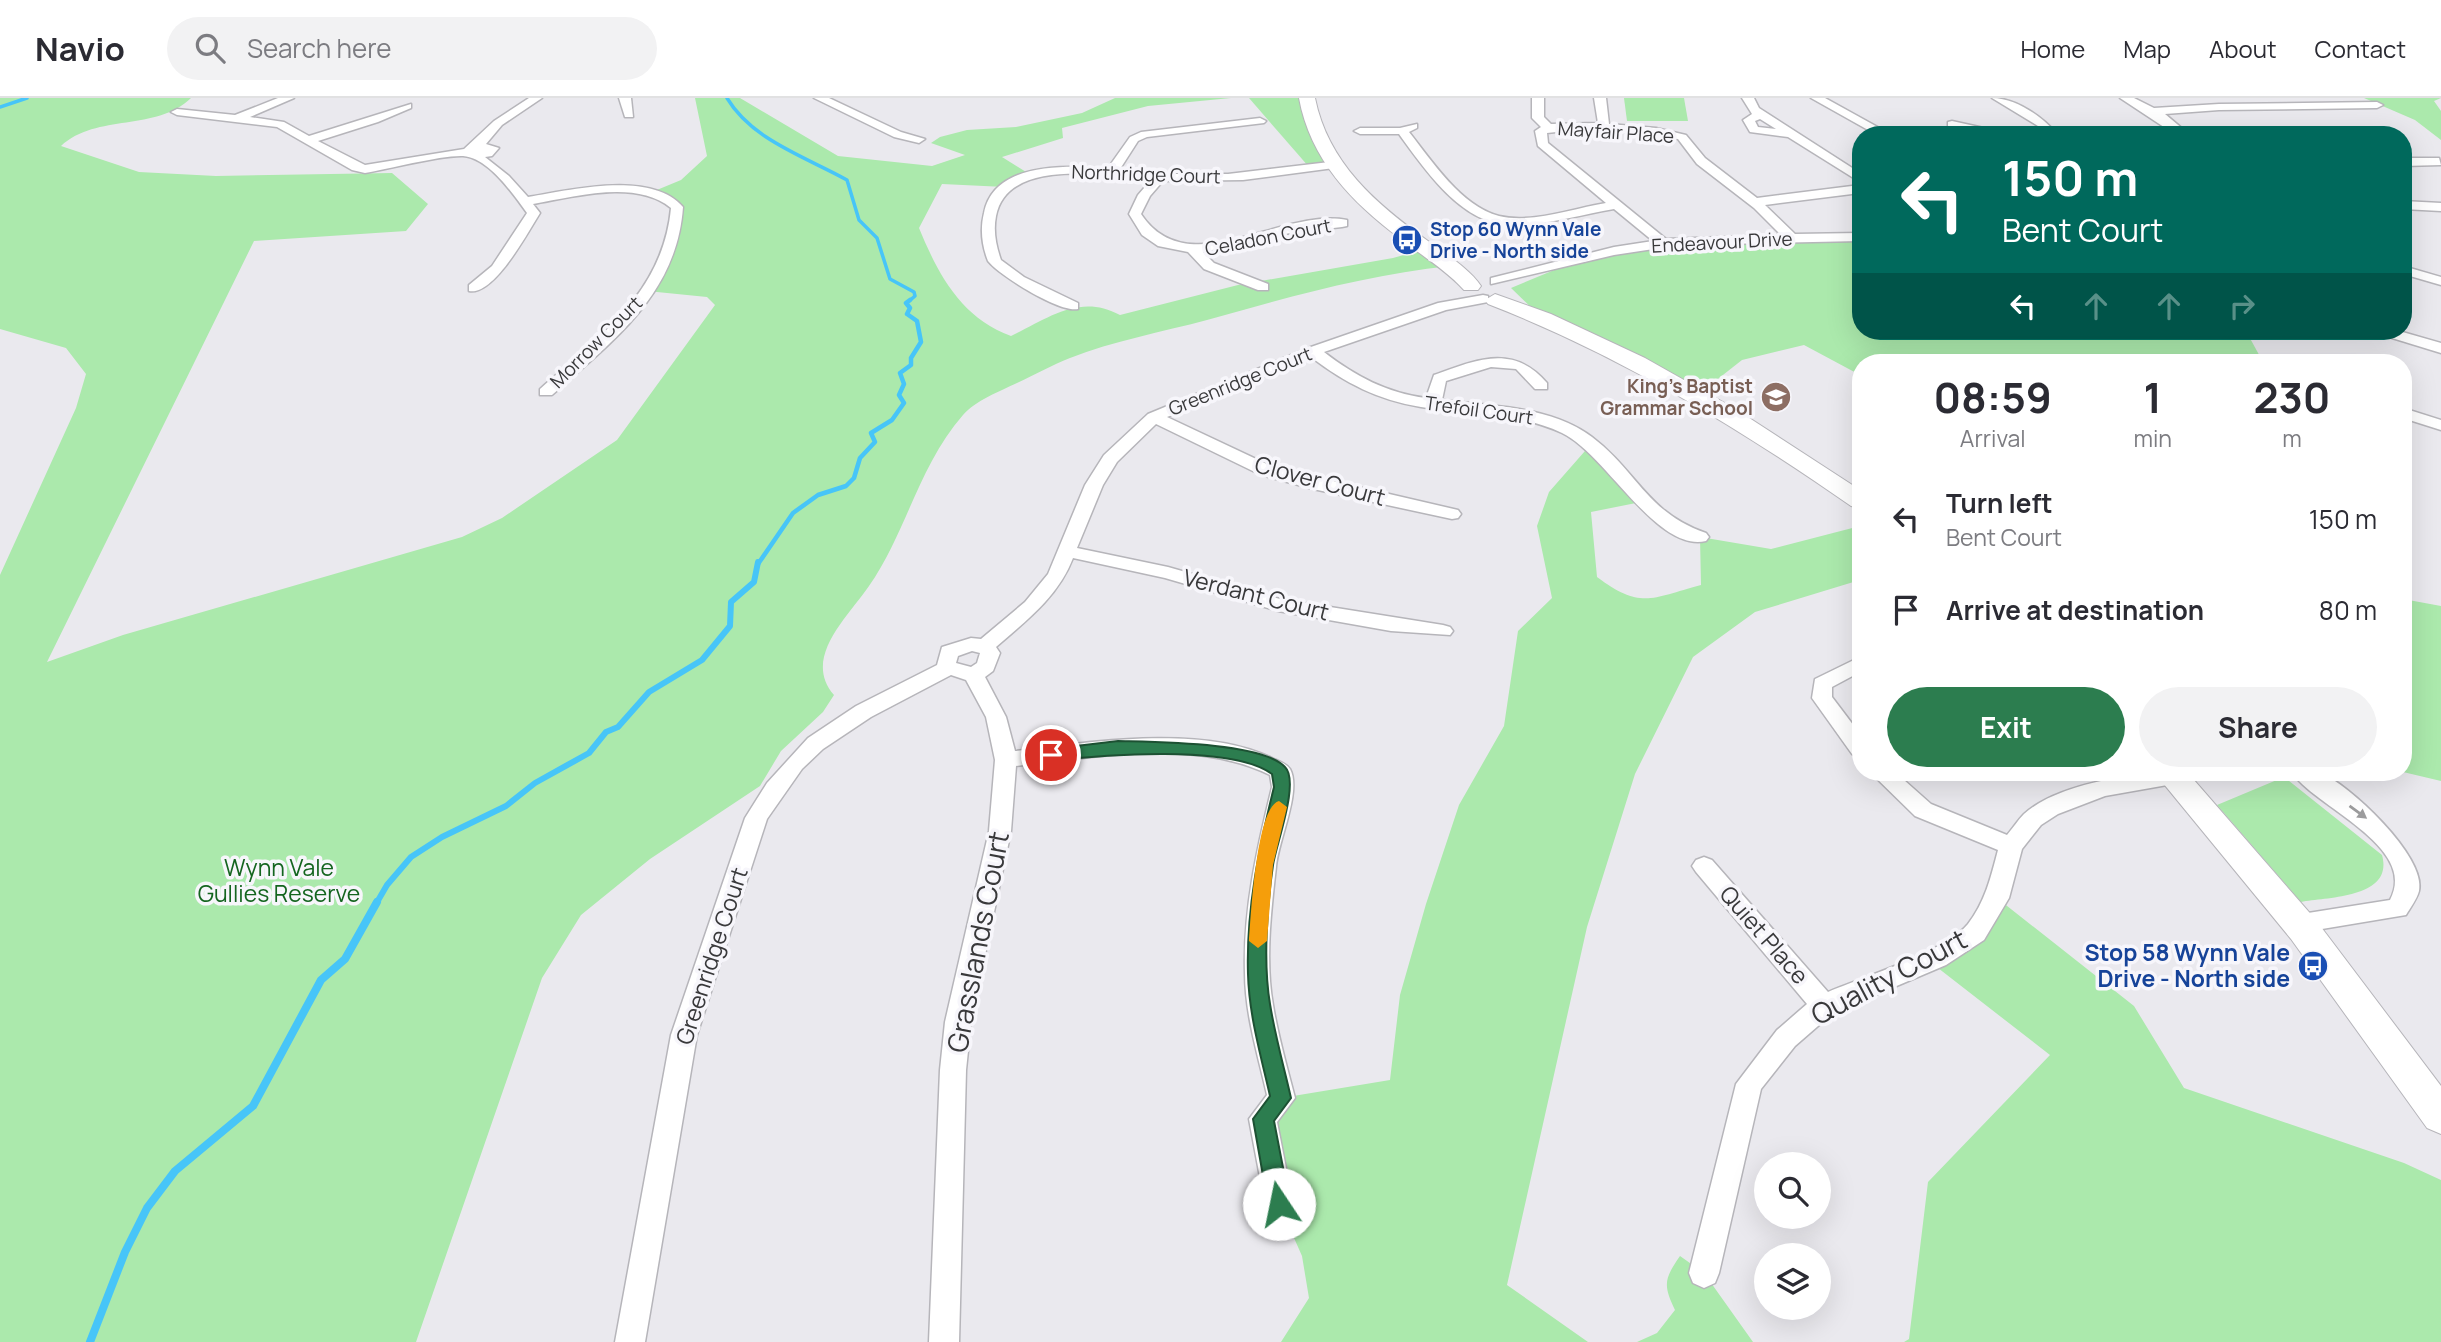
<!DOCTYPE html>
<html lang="en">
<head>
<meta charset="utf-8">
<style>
  :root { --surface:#fff; --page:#f2f2f3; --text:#2b2b33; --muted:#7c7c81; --line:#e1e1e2; --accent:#2c7d4f }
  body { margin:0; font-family:Manrope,sans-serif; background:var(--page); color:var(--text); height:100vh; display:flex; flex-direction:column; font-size:26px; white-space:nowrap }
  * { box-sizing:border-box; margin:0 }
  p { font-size:23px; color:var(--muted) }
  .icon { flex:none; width:38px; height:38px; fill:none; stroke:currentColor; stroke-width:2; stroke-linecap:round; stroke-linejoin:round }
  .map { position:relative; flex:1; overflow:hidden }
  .panel { position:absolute; left:1852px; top:256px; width:560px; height:427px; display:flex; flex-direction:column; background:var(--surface); border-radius:28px; box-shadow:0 7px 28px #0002 }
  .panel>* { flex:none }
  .hud { position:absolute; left:1852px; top:28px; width:560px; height:214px; border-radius:28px; box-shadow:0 7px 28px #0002; background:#00695c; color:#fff; overflow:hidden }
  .tools { position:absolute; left:1754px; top:1054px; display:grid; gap:14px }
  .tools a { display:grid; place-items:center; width:77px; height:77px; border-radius:50%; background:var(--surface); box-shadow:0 7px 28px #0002; font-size:35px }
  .pin { position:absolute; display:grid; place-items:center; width:60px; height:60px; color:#fff; margin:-30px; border:4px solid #fff; border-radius:50%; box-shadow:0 2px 7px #0007 }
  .me { position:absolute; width:77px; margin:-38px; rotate:349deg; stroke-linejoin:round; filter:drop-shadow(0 0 5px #0008) }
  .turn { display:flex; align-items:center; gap:24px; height:147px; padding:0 35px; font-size:32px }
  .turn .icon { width:91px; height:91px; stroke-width:2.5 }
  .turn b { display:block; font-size:49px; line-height:60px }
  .lanes { display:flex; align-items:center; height:66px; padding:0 35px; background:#0003; justify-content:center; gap:35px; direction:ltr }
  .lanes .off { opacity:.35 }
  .eta { display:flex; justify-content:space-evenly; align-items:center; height:119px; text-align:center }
  .eta b { font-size:42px; font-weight:700; line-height:49px }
  .action { display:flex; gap:14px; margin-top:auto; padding:14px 35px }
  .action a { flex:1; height:80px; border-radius:42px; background:var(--accent); color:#fff; font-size:28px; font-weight:700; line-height:80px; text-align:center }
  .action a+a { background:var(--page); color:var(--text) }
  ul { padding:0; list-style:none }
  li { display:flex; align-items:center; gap:21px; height:91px; padding:0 35px }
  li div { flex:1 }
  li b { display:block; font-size:26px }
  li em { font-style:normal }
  header { display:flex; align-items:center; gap:42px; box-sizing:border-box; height:98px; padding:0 35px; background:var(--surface); border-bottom:2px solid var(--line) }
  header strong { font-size:33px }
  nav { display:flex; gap:38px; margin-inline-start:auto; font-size:24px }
  .search { width:490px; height:63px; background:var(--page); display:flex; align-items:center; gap:18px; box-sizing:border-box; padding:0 24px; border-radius:38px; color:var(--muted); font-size:26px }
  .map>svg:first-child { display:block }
  .green { fill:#abe9ac }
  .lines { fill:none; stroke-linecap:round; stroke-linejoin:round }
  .stream-far3 { stroke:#47c5f8; stroke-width:3.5 }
  .stream-far2 { stroke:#47c5f8; stroke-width:4.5 }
  .stream-far1 { stroke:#47c5f8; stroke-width:6 }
  .stream { stroke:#47c5f8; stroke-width:8 }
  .street-casing { stroke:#b6b5ba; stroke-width:3 }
  .secondary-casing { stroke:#b6b5ba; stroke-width:2 }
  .street { fill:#fff; fill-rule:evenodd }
  .secondary { fill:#fff; fill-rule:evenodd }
  .oneway { fill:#9c9c9d }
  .route { fill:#2c7d4f; stroke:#1d5133; stroke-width:2 }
  .slow { fill:#f59e0b }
  .labels { text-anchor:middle; stroke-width:7; stroke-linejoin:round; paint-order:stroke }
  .far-street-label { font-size:19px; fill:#39393b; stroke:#f7f6fb }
  .far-transit-label { font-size:19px; font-weight:bold; fill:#164399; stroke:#f7f6fb; text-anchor:start }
  .far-education-label { font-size:19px; font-weight:bold; fill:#785e54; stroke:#f7f6fb; text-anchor:end }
  .street-label { font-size:23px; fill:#39393b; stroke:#f7f6fb }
  .park-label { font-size:23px; fill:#14651f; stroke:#f7f6fb }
  .transit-label { font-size:23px; font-weight:bold; fill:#164399; stroke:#f7f6fb; text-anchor:end }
  .near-street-label { font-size:28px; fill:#39393b; stroke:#f7f6fb }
</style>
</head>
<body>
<header>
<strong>Navio</strong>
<div class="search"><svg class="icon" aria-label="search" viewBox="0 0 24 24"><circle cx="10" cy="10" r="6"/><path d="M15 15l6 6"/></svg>Search here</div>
<nav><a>Home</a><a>Map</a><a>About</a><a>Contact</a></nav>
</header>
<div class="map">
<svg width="2441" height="1244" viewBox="0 0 2441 1244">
  <rect width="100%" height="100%" fill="#eae9ee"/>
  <g class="green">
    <path d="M 0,0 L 191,0 C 156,34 97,15 61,48 L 139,74 L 216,78 L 392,75 L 428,106 L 406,133 L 254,143 L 47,564 L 123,537 L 462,439 L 502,420 L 617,342 L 715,207 L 707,199 L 647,193 L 677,110 L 652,94 L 681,82 L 707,58 L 695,0 L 740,0 L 838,58 L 932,68 L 965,57 L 931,45 L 940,39 L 967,32 L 1016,29 L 1082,15 L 1115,0 L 1231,0 L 1148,8 L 1062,30 L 1063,40 L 1002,59 L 1031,77 L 1005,89 L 942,86 L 919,130 C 938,176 961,220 1011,238 C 1048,220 1080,195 1120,217 L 1238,187 L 1393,160 L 1425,151 L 1450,168 C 1367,177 1288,199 1207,222 C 1162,234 1113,243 1070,260 C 1052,267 1034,277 1017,285 C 1000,293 975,303 963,317 C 919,367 906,435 869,488 C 847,520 802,560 834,597 L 823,614 L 781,653 L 760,688 L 650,761 L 581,817 L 542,880 L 416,1244 L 0,1244 L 0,477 L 76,310 L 86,276 L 66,250 L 0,231 Z"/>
    <path d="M 1249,0 L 1308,0 L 1334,66 L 1309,69 Z"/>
    <path d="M 1624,0 L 1684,0 L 1688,23 L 1627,23 Z"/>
    <path d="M 2364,0 L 2441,0 L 2434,3 L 2441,13 L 2441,42 L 2415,22 Z"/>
    <path d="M 1860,138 L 1860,233 L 2246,233 L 2263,264 L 1860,264 L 1860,277 L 1804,247 L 1742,262 L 1714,284 L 1694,287 L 1541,219 L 1511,190 L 1576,163 L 1656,146 Z"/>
    <path d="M 1592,345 L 1646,403 L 1591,414 L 1597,479 C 1641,512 1652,500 1701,487 L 1700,439 L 1771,451 L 1860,428 L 1860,482 L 1755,514 L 1693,559 L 1635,676 L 1587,829 L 1507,1187 L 1588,1244 L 1281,1244 L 1309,1200 L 1302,1158 L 1279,1106 L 1263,1021 L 1281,1000 L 1390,982 L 1400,897 L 1426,806 L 1459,707 L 1504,628 L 1518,533 L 1552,500 L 1537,428 L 1549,394 Z"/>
    <path d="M 2403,501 L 2441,508 L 2441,683 L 2403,674 Z"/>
    <path d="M 2284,679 L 2382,757 C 2394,800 2329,799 2301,804 L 2217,707 Z"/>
    <path d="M 1997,800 L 2134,908 L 2184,990 L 2404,1065 L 2441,1082 L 2441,1244 L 1904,1244 L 1909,1241 L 1928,1084 L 2050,957 L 1929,863 Z"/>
    <path d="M 1680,1158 L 1704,1175 L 1753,1244 L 1637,1244 L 1657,1235 L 1675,1212 C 1663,1187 1664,1181 1680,1158 Z"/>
  </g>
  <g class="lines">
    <g class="stream-far3">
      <path d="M 727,0 C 752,42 806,59 847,82 L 859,122 L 877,140 L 890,181 L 914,194 L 915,198 L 908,204"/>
      <path d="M 0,9 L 27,0"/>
    </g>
    <path class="stream-far2" d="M 758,466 L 793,415 L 818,397 L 846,388 L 854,380 L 860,360 L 875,344 L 871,335 L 892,322 L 904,305 L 899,297 L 904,286 L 900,275 L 911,267 L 911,260 L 921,244 L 917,223 L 907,216 L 910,210 L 906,205 L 910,202"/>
    <path class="stream-far1" d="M 376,806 L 387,787 L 411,759 L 442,739 L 506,708 L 535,685 L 589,655 L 606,634 L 618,629 L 649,594 L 702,562 L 730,528 L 731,504 L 754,484 L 758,464"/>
    <path class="stream" d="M 90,1244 L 125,1154 L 147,1110 L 175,1073 L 253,1008 L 321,882 L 345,861 L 377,804"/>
    <g class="street-casing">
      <g id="street">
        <path d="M 278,0 L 294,0 L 250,19 L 284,24 L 309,38 L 411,6 L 411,10 L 378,24 L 318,43 L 365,67 L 464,51 L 494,23 L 529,0 L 542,0 L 502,27 L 486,46 L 499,50 L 492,58 L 485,59 L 509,78 L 528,99 C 571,92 651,72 683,109 C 677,196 613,243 552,297 L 540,297 L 540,291 C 600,238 663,195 671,110 C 636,81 574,99 533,106 L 540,115 C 528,134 494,198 469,193 L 469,187 L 492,168 L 527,115 C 513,96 489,60 463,58 C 442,57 388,71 365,75 L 352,72 L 277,29 L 177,17 L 171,14 L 177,11 L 235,17 Z"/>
        <path d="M 619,0 L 631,0 L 633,19 L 625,19 Z"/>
        <path d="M 814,0 L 829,0 L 901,34 L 925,41 L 919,45 L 894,39 Z"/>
        <path d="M 1532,0 L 1544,0 L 1544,19 L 1551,26 L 1598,25 L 1594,0 L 1606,0 L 1609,26 L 1656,30 L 1686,37 L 1705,60 L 1757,100 L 1860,87 L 1860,95 L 1765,107 L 1795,136 L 1860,135 L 1860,143 L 1680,147 L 1614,157 L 1491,186 L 1491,180 L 1614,149 L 1653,143 L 1614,111 C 1578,117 1539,130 1502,126 C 1458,121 1423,69 1399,36 L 1360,36 L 1354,33 L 1360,30 L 1400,30 L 1417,26 L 1417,30 L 1409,34 C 1432,63 1461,108 1499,118 C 1532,126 1574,110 1606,105 L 1538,48 L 1535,33 L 1541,29 L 1532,20 ZM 1575,32 L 1637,35 L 1678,41 L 1697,66 L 1754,110 L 1781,137 L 1666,141 L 1548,45 L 1547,35 Z"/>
        <path d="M 1742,0 L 1754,0 L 1759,10 L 1860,75 L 1860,84 L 1788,39 L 1750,34 L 1743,22 L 1752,16 ZM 1760,21 L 1776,31 L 1758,29 L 1755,23 Z"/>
        <path d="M 1811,0 L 1825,0 L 1892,37 L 1877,37 Z"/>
        <path d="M 1992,0 C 2016,0 2043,19 2058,37 L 2045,37 L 2038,28 Z"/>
        <path d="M 2120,0 L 2134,0 L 2154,10 L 2219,6 L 2377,4 L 2383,7 L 2377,10 L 2219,12 L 2165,16 L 2190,37 L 2176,37 Z"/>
        <path d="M 1260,20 L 1266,23 L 1264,25 L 1147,39 L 1138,43 L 1120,71 L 1166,76 L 1228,76 L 1338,63 L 1340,66 L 1334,70 L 1243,82 L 1163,83 L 1150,98 L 1141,116 C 1188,187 1281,109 1347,122 L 1347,128 L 1342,129 L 1290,135 L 1203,154 L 1214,165 L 1268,186 L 1268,192 L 1258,192 L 1204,171 L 1188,154 L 1158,148 L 1142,137 L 1129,116 L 1138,97 L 1151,82 C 1107,77 1007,59 996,118 C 993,133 996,148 1001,162 L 1024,179 L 1078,205 L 1078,211 C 1060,215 1000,178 988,163 C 982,148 980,131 984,115 C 994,63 1067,68 1108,70 L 1130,39 L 1141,34 Z"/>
        <path d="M 1952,23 L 2002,34 L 2004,36 L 1985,37 L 1948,28 L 1948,24 Z"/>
        <path d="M 2403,60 L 2439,60 L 2441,67 L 2403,68 Z"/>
        <path d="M 2403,103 L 2441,105 L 2441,113 L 2403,111 Z"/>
        <path d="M 2403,168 L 2441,179 L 2441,187 L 2403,176 Z"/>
        <path d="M 1483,197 L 1488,198 L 1488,204 L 1446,212 L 1324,254 C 1355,278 1387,295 1426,300 L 1434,277 C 1476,262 1513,245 1547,285 L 1547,291 L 1535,291 L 1516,271 L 1491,269 L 1446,283 L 1442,302 C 1492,308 1550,308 1592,339 C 1638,374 1646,414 1706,435 L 1709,439 L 1706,443 C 1657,455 1605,355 1562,335 C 1517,314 1468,317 1421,309 C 1378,302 1345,285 1311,259 L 1167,319 L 1273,369 L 1458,412 L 1461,416 L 1458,420 L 1452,421 L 1313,391 L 1261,377 L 1156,326 L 1117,364 L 1103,387 L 1077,450 L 1168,469 L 1280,501 L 1443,527 L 1450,529 L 1453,533 L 1450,537 L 1391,533 L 1278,513 L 1165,480 L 1073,460 C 1058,499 1026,523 996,549 L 1000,555 L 993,573 L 985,579 L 1006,619 L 1015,653 C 1090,644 1202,626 1272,660 C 1278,663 1286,665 1290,671 C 1302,693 1278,743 1276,769 C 1271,813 1265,863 1273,907 C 1278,938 1287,969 1295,1000 L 1277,1024 L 1293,1106 L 1289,1116 L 1279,1120 L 1269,1116 L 1265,1106 L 1249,1021 L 1267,997 C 1258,957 1245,916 1245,875 C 1243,812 1257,750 1272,689 L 1270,677 C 1195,640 1096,659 1016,668 L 1011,733 L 971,924 L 966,972 L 959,1244 L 929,1244 L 940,972 L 945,924 L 989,733 L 995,662 L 986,619 L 966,582 L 951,577 L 871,619 L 823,651 L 802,671 L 767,721 L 697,937 L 645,1244 L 615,1244 L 671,937 L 745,720 L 767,685 L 808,640 L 856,608 L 937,567 L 942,549 L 971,540 L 981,541 L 1025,504 L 1048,476 L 1085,387 L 1104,357 L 1148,316 L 1308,250 L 1438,205 ZM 972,553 L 980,555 L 977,565 L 971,569 L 956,565 L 958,558 Z"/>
        <path d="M 2377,233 L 2399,233 L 2441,245 L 2441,255 L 2379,236 Z"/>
        <path d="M 2403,310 L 2441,322 L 2441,332 L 2403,320 Z"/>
        <path d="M 1860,559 L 1860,574 L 1832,589 L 1832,599 L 1860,636 L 1860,659 L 1852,656 L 1812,600 L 1815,581 Z"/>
        <path d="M 1870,674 L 1895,674 L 1931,706 L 2007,737 C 2013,730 2018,722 2024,716 C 2058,685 2138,674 2182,674 L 2184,678 L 2181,684 L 2173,686 L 2105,698 L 2058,716 L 2041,727 L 2022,751 L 2009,800 L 1984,842 L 1946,867 L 1833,915 L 1795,948 L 1761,991 L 1719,1175 L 1715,1185 L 1704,1190 L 1693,1185 L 1689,1175 L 1736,986 L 1777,932 L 1807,906 L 1696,774 L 1692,768 L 1696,762 L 1704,759 L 1712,762 L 1828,894 C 1863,879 1945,854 1968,826 C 1985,804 1991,779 1998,752 L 1915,718 Z"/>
        <path d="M 2292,674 C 2299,674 2312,672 2319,674 C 2348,685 2427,759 2419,793 C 2417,801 2410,810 2406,817 L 2298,835 L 2289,832 L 2286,825 L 2289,818 L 2390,802 C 2420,748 2311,707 2292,674 Z"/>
      </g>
    </g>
    <g class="secondary-casing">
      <g id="secondary">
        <path d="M 1299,0 L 1315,0 C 1328,65 1376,106 1428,143 C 1446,157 1468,169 1481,188 L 1478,192 L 1464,192 C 1446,172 1422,158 1401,141 C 1352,105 1310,61 1299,0 Z"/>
        <path d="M 1495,196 L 1551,216 L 1645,260 L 1737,312 L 1860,392 L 1860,410 L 1851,408 C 1736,328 1619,257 1488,206 L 1485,202 Z"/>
        <path d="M 2154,674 L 2187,674 L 2315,821 L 2441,988 L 2441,1036 L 2427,1030 L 2291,841 Z"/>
      </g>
    </g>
    <use href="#street" class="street"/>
    <use href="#secondary" class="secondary"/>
  </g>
  <defs><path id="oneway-solid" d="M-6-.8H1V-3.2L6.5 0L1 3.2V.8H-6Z" transform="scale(1.75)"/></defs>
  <use class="oneway" href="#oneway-solid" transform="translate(2358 714) rotate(36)"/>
  <path class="route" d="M 1118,643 C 1153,644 1262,644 1285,669 C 1300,684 1276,746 1273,767 C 1267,808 1263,865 1270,906 C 1275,938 1284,969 1291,1000 L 1274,1023 L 1290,1106 L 1287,1114 L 1279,1117 L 1271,1114 L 1268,1106 L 1253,1021 L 1270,998 C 1261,958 1249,917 1248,876 C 1246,812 1259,750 1274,689 L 1272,676 C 1231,646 1101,657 1051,663 L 1043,657 L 1051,651 Z"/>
  <path class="slow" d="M 1279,703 L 1287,709 L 1273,767 L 1267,843 L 1258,850 L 1249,843 C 1251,819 1256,709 1279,703 Z"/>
  <defs>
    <g id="bus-disc" transform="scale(1.575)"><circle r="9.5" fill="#1a4fb4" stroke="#f7f6fb"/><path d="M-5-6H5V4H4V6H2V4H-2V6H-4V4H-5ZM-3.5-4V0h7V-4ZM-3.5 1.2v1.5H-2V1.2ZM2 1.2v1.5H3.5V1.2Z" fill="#fff"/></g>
    <g id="school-disc" transform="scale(1.575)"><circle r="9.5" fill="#8d6e63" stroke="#f7f6fb"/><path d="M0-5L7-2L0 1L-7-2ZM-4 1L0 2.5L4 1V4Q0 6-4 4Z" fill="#fff"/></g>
  </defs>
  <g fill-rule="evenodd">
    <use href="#bus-disc" x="1407" y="142"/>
    <use href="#school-disc" x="1776" y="299"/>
    <use href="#bus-disc" x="2313" y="868"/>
  </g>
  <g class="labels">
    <g class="far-street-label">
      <text transform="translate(1616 34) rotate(4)" y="7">Mayfair Place</text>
      <text transform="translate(1146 76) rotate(2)" y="7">Northridge Court</text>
      <text transform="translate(1268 139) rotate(-11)" y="7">Celadon Court</text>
      <text transform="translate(1722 144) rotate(-3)" y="7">Endeavour Drive</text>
      <text transform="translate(596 244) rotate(-45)" y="7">Morrow Court</text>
      <text transform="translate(1240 283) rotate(-22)" y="7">Greenridge Court</text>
      <text transform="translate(1479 312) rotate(8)" y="7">Trefoil Court</text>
    </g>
    <g class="far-transit-label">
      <text x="1430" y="138">Stop 60 Wynn Vale<tspan x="1430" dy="22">Drive - North side</tspan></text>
    </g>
    <g class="far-education-label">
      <text x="1753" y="295">King's Baptist<tspan x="1753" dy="22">Grammar School</tspan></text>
    </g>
    <g class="street-label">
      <text transform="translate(1320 383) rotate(15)" y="8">Clover Court</text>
      <text transform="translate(1256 497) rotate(14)" y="8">Verdant Court</text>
      <text transform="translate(1764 837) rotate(49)" y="8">Quiet Place</text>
      <text transform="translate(712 858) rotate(-72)" y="8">Greenridge Court</text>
    </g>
    <g class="park-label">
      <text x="279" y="778">Wynn Vale<tspan x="279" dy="26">Gullies Reserve</tspan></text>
    </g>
    <g class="transit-label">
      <text x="2290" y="863">Stop 58 Wynn Vale<tspan x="2290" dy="26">Drive - North side</tspan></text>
    </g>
    <g class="near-street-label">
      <text transform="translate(978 844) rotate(-79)" y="10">Grasslands Court</text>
      <text transform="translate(1889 879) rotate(-28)" y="10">Quality Court</text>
    </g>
  </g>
</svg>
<div class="tools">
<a><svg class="icon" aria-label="search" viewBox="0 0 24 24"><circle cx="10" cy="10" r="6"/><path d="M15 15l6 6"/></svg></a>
<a><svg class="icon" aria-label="layers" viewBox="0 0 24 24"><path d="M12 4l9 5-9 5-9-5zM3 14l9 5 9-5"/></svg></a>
</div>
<div class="pin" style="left:1051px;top:657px;background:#d93025"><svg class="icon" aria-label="arrive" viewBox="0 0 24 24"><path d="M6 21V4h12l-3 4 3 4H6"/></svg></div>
<svg class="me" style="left:1279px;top:1106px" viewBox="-20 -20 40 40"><circle r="19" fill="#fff"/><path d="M0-13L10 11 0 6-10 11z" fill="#2c7d4f"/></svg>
<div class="hud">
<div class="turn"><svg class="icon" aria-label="left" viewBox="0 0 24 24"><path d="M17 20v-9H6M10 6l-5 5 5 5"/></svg><div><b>150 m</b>Bent Court</div></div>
<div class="lanes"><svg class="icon" aria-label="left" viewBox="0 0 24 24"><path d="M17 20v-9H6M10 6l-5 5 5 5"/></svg><svg class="icon off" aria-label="ahead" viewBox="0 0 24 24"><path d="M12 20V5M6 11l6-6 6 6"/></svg><svg class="icon off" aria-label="ahead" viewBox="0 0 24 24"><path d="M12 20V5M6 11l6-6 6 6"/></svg><svg class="icon off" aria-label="right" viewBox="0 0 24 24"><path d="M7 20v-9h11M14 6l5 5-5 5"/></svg></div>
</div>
<section class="panel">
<div class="eta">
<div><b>08:59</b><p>Arrival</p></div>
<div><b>1</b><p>min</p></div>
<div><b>230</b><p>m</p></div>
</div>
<ul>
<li><svg class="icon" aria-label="left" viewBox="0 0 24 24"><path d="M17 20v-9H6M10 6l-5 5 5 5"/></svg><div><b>Turn left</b><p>Bent Court</p></div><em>150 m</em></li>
<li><svg class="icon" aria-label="arrive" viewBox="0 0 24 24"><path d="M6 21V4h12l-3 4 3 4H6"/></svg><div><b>Arrive at destination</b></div><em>80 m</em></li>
</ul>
<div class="action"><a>Exit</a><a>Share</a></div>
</section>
</div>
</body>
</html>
